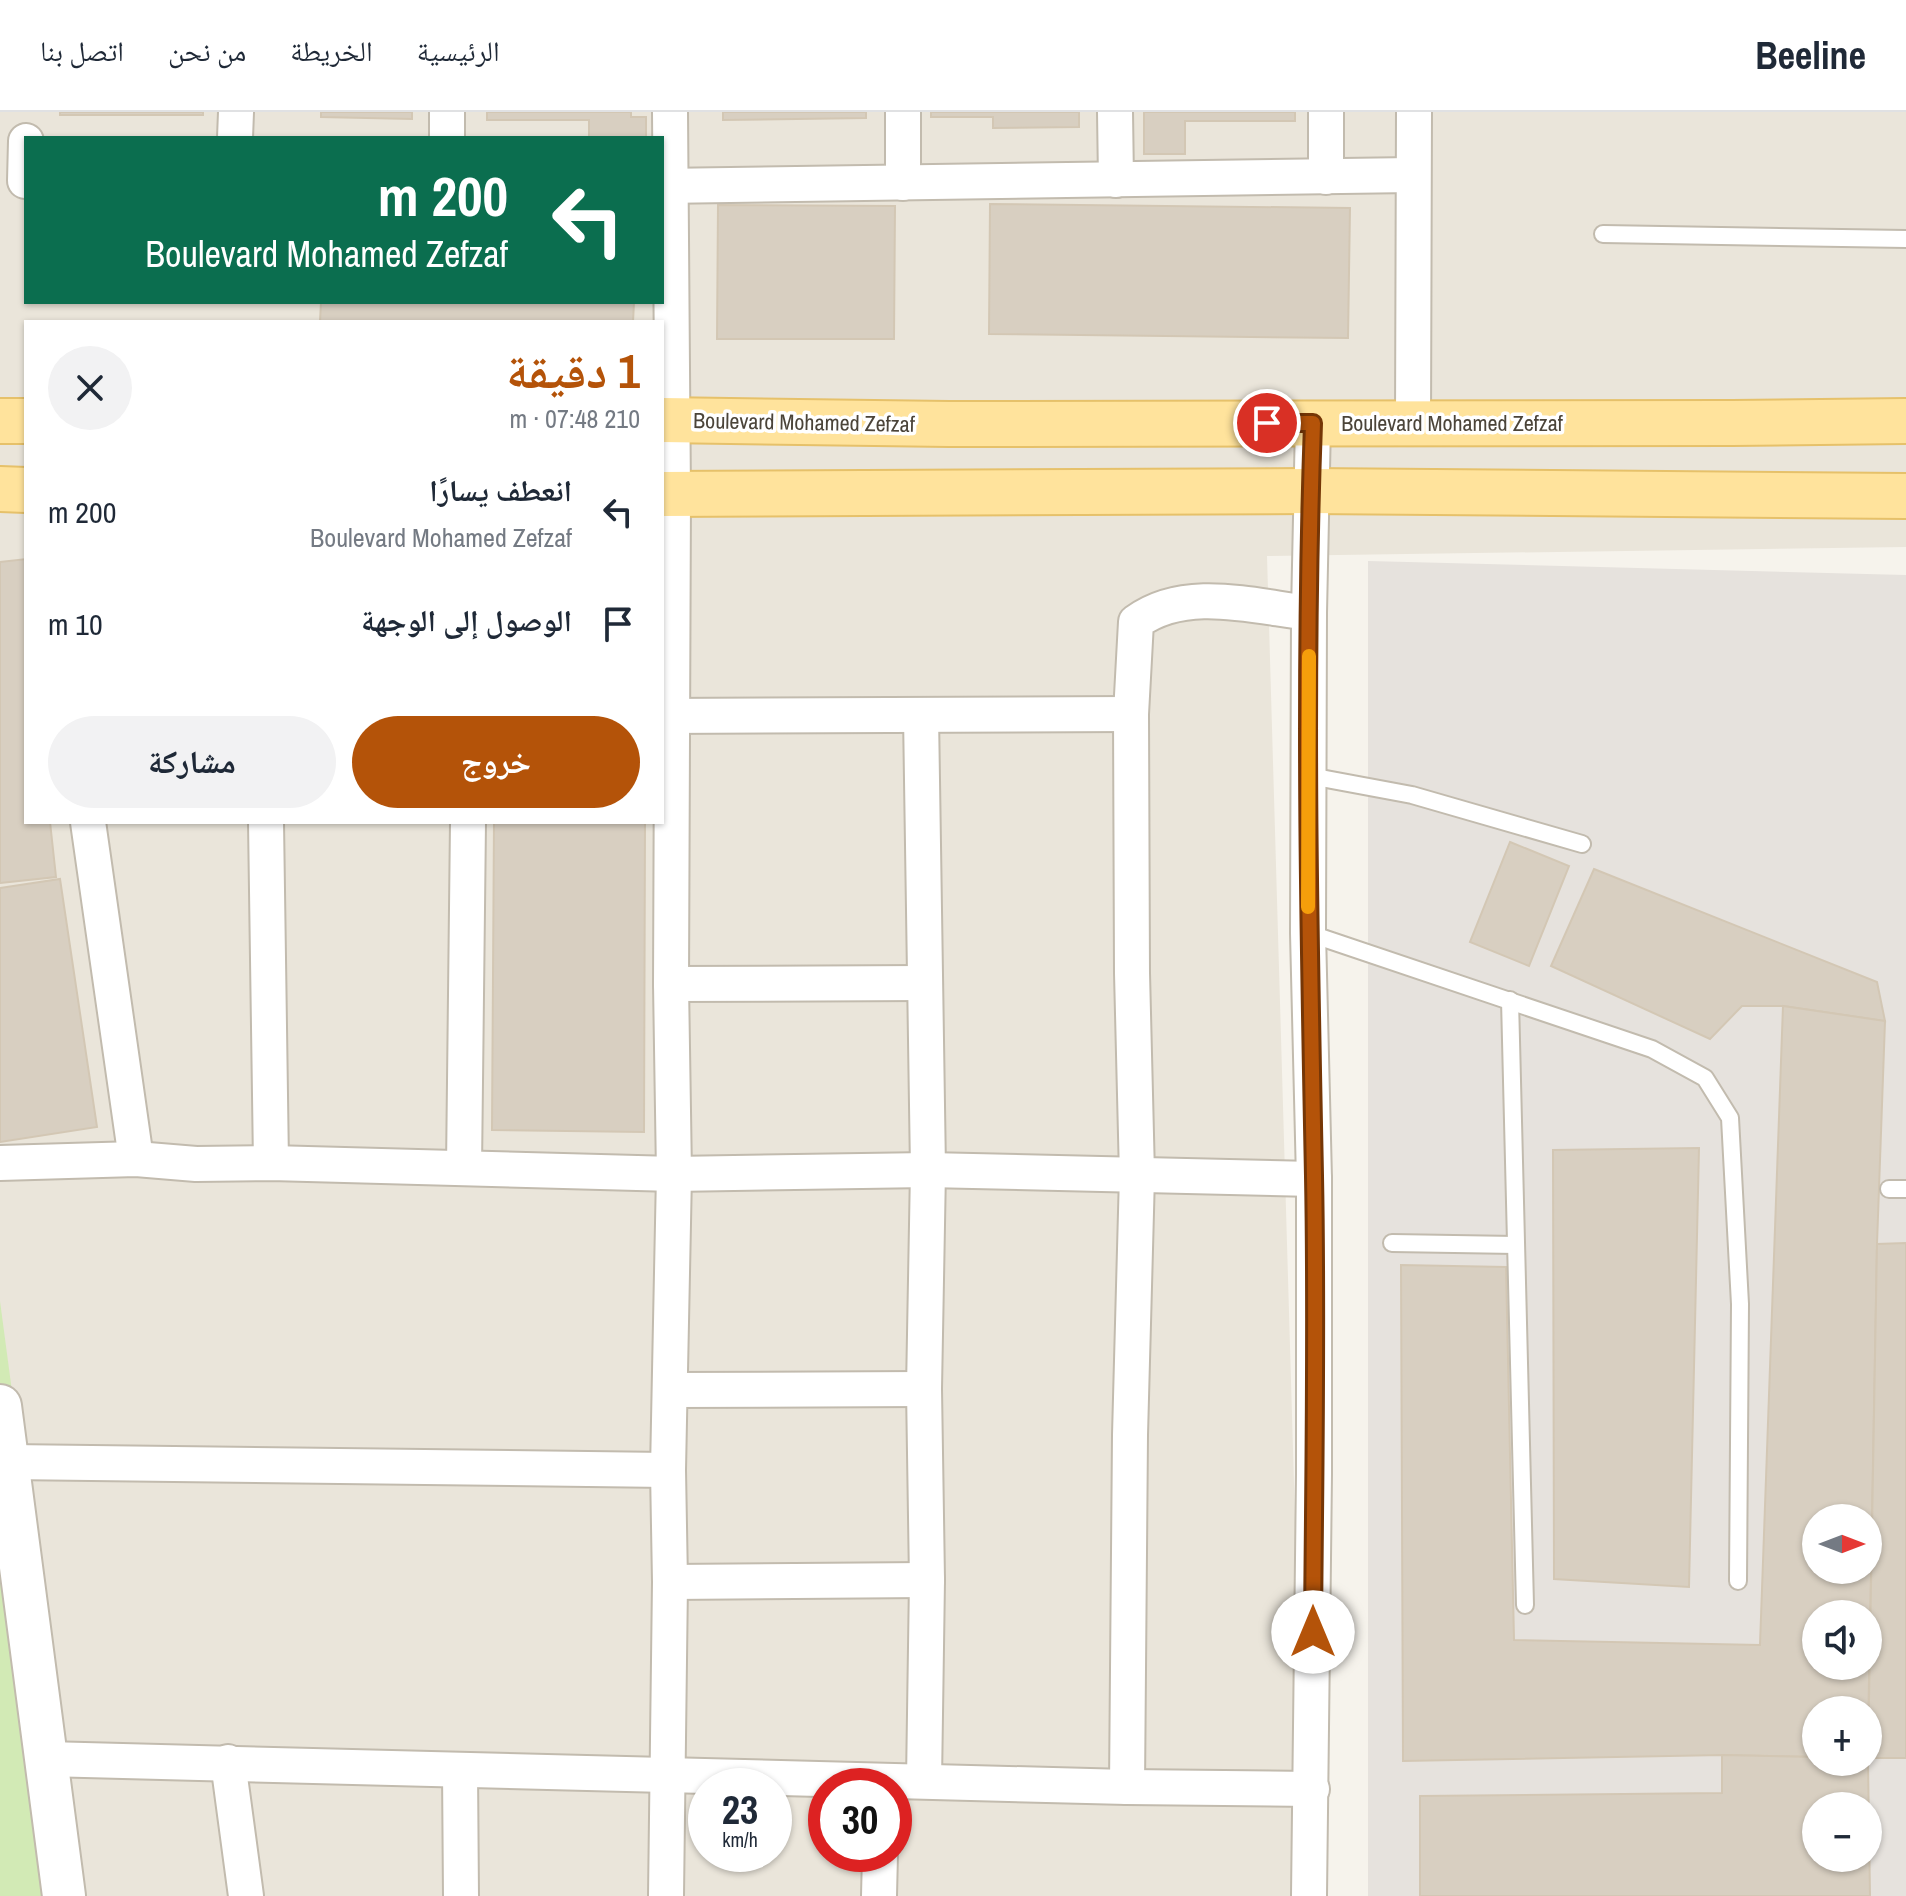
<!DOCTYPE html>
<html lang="ar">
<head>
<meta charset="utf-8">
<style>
  :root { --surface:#fff; --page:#f2f2f3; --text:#1f2937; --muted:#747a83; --line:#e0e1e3; --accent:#b45309 }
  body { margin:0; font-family:"Archivo Narrow","Noto Naskh Arabic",sans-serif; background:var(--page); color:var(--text); direction:rtl; height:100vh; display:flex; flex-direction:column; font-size:30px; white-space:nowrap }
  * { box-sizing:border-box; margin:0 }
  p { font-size:26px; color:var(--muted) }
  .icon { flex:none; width:44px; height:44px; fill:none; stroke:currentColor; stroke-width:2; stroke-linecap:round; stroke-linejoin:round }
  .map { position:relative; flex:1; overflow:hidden; direction:ltr }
  .sheet { position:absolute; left:24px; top:208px; width:640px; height:504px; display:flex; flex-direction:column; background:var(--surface); border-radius:0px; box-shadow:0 2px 6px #0004; direction:rtl }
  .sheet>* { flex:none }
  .top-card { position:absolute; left:24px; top:24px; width:640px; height:168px; border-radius:0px; box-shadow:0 2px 6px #0004; direction:rtl; background:#0b6e4f; color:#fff; overflow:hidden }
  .needle { width:52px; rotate:90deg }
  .tools { position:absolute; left:1802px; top:1392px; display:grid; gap:16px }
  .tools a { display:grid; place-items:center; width:80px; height:80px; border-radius:50%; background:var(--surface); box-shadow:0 2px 6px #0004; font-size:40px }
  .speed { position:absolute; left:688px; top:1656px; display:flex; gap:16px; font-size:40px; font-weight:700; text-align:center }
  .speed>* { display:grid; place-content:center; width:104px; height:104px; border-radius:50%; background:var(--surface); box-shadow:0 2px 6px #0004; line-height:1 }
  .speed small { font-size:20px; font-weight:400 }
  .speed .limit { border:12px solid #d22; background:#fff; color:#111 }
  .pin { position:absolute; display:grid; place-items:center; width:68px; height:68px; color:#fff; margin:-34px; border:4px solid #fff; border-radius:50%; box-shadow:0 2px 8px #0007 }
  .me { position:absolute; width:88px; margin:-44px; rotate:0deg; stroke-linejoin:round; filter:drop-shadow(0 0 6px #0008) }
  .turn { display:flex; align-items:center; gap:28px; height:168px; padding:0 24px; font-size:36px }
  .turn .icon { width:104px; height:104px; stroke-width:2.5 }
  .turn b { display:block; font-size:56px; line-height:68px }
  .round { display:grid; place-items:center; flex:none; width:84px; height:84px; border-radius:42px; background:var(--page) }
  .head { display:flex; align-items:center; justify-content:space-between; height:136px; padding:0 24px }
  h1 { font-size:48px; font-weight:800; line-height:60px; color:var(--accent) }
  .primary-button { display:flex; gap:16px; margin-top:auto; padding:16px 24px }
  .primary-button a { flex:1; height:92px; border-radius:48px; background:var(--accent); color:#fff; font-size:32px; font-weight:800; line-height:92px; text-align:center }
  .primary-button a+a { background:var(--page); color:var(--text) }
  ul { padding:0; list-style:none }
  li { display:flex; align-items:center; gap:24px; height:112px; padding:0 24px }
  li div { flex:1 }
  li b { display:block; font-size:30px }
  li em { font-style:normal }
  header { display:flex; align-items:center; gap:48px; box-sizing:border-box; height:112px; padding:0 40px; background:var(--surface); border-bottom:2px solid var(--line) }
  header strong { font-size:38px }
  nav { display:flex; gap:44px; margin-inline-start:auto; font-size:28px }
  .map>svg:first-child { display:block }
  .residential { fill:#eae5da; fill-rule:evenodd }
  .industrial { fill:#e6e2dd; fill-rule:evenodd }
  .green { fill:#d2eab5 }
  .building { fill:#d8cfc1; stroke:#d3c7b4; stroke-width:2; fill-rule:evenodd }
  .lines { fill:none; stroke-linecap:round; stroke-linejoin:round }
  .service-casing { stroke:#c2bbae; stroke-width:20 }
  .minor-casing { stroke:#c2bbae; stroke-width:38 }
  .tertiary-casing { stroke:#c2bbae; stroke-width:46 }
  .primary-casing { stroke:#e6c16a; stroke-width:48 }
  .service { stroke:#fff; stroke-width:16 }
  .minor { stroke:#fff; stroke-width:34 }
  .tertiary { stroke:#fff; stroke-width:42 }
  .primary { stroke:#ffe39c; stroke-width:44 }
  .route-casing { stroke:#753606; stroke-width:20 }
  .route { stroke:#b45309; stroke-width:14 }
  .slow { stroke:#f59e0b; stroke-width:14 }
  .labels { text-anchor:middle; stroke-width:7; stroke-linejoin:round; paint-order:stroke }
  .street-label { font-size:22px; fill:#4b4439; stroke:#fff }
</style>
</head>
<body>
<header>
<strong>Beeline</strong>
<nav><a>الرئيسية</a><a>الخريطة</a><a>من نحن</a><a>اتصل بنا</a></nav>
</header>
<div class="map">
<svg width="1906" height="1784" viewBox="0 0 1906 1784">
  <rect width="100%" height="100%" fill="#f6f3ec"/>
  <path class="residential" d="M 0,0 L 1906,0 L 1906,435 L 1267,444 L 1306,1784 L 0,1784 ZM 26,26 L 662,26 L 662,190 L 26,190 ZM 26,210 L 662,210 L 662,710 L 26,710 ZM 706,1674 L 774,1674 L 774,1742 L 706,1742 ZM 826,1674 L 894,1674 L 894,1742 L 826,1742 Z"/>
  <path class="industrial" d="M 1368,449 L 1906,463 L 1906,1784 L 1368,1784 ZM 1816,1406 L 1868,1406 L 1868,1458 L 1816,1458 ZM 1816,1502 L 1868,1502 L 1868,1554 L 1816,1554 ZM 1816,1598 L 1868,1598 L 1868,1650 L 1816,1650 ZM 1816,1694 L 1868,1694 L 1868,1746 L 1816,1746 Z"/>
  <path class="green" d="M 0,1189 L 79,1784 L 0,1784 Z"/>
  <g class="building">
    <rect x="60" y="0" width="143" height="3"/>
    <path d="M 321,0 L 412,0 L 412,7 L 321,5 Z"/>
    <path d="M 487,0 L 631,0 L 631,5 L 646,5 L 646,26 L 589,26 L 589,8 L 487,8 Z"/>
    <path d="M 723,0 L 866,0 L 866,6 L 723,8 Z"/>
    <path d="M 931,0 L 1079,0 L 1079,15 L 993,16 L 993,5 L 931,5 Z"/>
    <path d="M 1144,0 L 1295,0 L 1295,9 L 1185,9 L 1185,42 L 1144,42 Z"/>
    <path d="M 990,92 L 1350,96 L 1348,226 L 989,222 Z"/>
    <path d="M 718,93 L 895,94 L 894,227 L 717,227 Z"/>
    <path d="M 321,190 L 634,190 L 633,210 L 320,210 Z"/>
    <path d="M 26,447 L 26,710 L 50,710 L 56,765 L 0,771 L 0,450 Z"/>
    <path d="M 494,710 L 645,710 L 644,1020 L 492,1018 Z"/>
    <path d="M 1510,730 L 1569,754 L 1529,854 L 1470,830 Z"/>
    <path d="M 1594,757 L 1877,870 L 1885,909 L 1783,894 L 1742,894 L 1710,927 L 1551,854 Z"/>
    <path d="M 60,767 L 97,1015 L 0,1030 L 0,776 Z"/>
    <path d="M 1783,894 L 1885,909 L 1877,1132 L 1868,1623 L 1868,1598 L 1816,1598 L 1816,1645 L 1722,1643 L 1403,1649 L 1401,1153 L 1506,1155 L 1514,1528 L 1760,1533 ZM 1816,1406 L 1868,1406 L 1868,1458 L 1816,1458 ZM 1816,1502 L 1868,1502 L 1868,1554 L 1816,1554 Z"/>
    <path d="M 1699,1036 L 1689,1475 L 1554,1467 L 1553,1038 Z"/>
    <path d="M 1906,1131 L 1906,1646 L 1868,1646 L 1877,1132 Z"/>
    <path d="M 1722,1643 L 1816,1645 L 1816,1650 L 1868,1650 L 1870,1784 L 1420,1784 L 1420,1684 L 1722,1681 ZM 1816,1694 L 1868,1694 L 1868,1746 L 1816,1746 Z"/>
  </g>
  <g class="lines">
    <g class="service-casing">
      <g id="service">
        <path d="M 1603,122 L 1906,127"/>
        <path d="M 1310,664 L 1412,683 L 1582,732"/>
        <path d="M 1308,821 L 1652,937 L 1705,966 L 1730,1006 L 1740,1192 L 1738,1469"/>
        <path d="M 1510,888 L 1525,1493"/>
        <path d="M 1889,1077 L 1906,1077"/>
        <path d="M 1392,1131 L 1516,1133"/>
      </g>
    </g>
    <g class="minor-casing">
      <g id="minor">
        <path d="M 447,0 L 447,26"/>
        <path d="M 903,0 L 903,71"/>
        <path d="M 1115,0 L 1116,68"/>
        <path d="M 1326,0 L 1326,65"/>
        <path d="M 235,26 L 236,0"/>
        <path d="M 25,69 L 26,29"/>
        <path d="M 662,74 L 1413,63"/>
        <path d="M 1413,311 L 1414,0"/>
        <path d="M 921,603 L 928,1058 L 924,1277 L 927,1468 L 924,1669"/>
        <path d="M 662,604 L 1131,602"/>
        <path d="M 88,710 L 136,1047"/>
        <path d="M 266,710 L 271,1051"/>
        <path d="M 671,872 L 925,871"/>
        <path d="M 0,1051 L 136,1047 L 196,1052 L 271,1051 L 674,1062 L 928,1058 L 1314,1067"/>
        <path d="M 464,1056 L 468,710"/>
        <path d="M 671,1278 L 924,1277"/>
        <path d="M 9,1350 L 668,1358"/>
        <path d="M 670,1470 L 927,1468"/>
        <path d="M 46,1647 L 1127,1675 L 1312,1677"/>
        <path d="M 228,1650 L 246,1784"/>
        <path d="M 460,1658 L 461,1784"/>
        <path d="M 1127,1675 L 1130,1323 L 1137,1063 L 1132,861 L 1131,602 L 1136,510 C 1185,474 1252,494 1309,501"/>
        <path d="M 666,1784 L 670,1470 L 668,1358 L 674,1062 L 671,872 L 673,383 L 670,0"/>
        <path d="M 879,1784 L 880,1742"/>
        <path d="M 1309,1784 L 1314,1362 L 1314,1067 L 1308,821 L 1309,501 L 1313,311"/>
      </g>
    </g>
    <g class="tertiary-casing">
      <path id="tertiary" d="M 0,1294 L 64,1784"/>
    </g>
    <g class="primary-casing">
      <g id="primary">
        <path d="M 662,308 L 949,312 L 1732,311 L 1906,309"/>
        <path d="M 0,309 L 26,309"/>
        <path d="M 0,377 L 26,378"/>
        <path d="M 662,382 L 1310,379 L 1906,384"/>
      </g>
    </g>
    <use href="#service" class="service"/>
    <use href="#minor" class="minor"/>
    <use href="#tertiary" class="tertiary"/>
    <use href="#primary" class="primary"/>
  </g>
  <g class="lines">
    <g class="route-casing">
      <path id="route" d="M 1267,311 L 1313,311 C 1304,562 1309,813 1314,1064 C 1317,1216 1314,1368 1313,1520"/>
    </g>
    <use href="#route" class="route"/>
    <path class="slow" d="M 1308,795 L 1309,544"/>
  </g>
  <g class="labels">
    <g class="street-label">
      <text transform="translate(804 310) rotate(1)" y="8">Boulevard Mohamed Zefzaf</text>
      <text x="1452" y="319">Boulevard Mohamed Zefzaf</text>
    </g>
  </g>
</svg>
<div class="tools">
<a><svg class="needle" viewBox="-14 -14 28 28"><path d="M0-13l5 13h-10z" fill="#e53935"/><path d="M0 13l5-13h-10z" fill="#747a83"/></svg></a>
<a><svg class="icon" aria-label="sound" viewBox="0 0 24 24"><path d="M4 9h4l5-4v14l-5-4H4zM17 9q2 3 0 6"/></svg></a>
<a>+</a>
<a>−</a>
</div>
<div class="speed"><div>23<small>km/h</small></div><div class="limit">30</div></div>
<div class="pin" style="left:1267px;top:311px;background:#d93025"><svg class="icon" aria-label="arrive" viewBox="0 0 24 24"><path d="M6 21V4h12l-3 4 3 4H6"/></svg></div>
<svg class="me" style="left:1313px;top:1520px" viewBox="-20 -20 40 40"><circle r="19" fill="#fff"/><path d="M0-13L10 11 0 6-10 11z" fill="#b45309"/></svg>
<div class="top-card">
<div class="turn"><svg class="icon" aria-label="left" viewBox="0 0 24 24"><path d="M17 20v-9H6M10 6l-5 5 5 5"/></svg><div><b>200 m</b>Boulevard Mohamed Zefzaf</div></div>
</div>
<section class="sheet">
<div class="head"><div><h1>1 دقيقة</h1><p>210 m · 07:48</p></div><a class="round"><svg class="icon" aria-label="close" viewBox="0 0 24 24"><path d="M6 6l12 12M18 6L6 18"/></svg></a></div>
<ul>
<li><svg class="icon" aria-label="left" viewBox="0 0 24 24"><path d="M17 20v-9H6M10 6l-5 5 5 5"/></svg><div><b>انعطف يسارًا</b><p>Boulevard Mohamed Zefzaf</p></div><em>200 m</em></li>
<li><svg class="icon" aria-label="arrive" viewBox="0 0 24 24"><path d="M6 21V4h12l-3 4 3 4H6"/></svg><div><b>الوصول إلى الوجهة</b></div><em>10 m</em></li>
</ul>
<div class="primary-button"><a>خروج</a><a>مشاركة</a></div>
</section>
</div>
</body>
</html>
